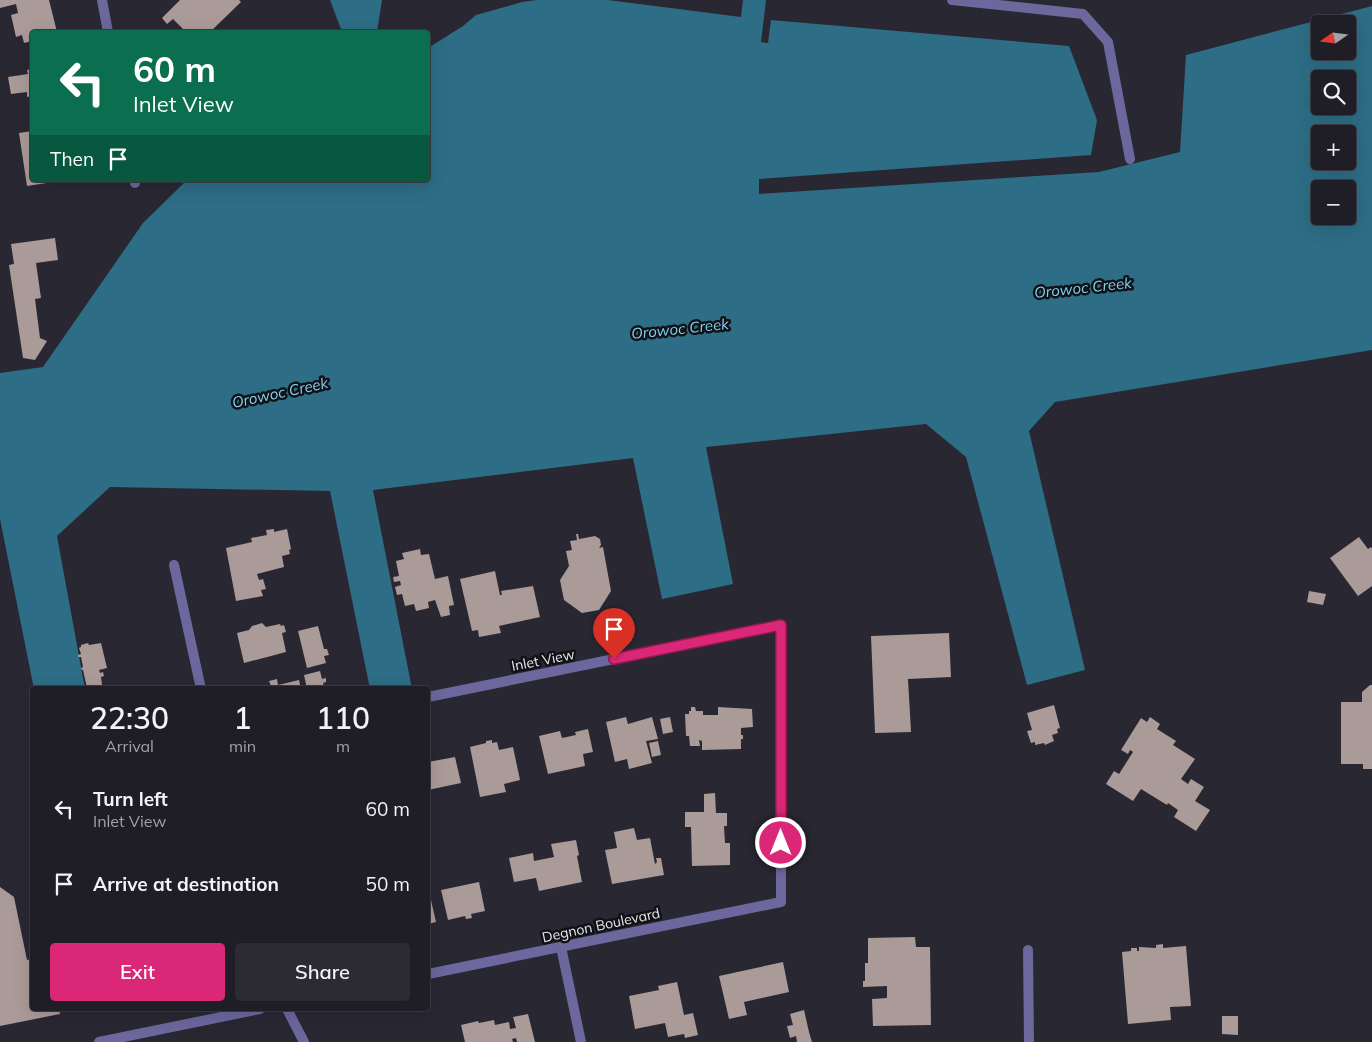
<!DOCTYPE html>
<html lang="en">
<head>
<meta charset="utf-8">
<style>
  :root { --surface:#1f1d26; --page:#2c2a32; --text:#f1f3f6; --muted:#a1a2a7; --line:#3c3b43; --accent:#db2777 }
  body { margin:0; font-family:Mulish,sans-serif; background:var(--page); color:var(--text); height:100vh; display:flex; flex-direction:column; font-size:19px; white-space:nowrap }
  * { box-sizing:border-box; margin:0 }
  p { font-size:16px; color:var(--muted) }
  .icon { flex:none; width:28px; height:28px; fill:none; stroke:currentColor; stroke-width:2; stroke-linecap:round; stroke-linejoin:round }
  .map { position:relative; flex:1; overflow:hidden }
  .panel { position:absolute; left:30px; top:686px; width:400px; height:325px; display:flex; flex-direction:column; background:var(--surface); border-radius:5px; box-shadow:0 5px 20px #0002,0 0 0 1px var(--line) }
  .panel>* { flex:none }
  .banner { position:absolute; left:30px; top:30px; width:400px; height:152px; border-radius:5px; box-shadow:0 5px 20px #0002,0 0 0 1px var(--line); background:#0b6e4f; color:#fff; overflow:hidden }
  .needle { width:32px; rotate:256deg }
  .buttons { position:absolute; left:1311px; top:15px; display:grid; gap:10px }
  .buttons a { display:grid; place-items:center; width:45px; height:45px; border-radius:5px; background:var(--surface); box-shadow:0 5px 20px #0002,0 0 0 1px var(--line); font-size:25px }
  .pin { position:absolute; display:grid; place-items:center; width:42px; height:42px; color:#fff; margin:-51px -21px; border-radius:50% 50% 50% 0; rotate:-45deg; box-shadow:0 0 5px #0007 }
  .pin .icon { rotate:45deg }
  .me { position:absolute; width:55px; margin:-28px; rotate:0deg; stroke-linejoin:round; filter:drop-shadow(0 0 4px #0008) }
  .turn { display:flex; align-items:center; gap:18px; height:105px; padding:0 20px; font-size:22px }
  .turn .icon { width:65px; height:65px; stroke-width:2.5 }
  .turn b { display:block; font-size:35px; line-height:42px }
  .then { display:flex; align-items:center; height:48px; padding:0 20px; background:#0003; gap:10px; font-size:19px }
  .eta { display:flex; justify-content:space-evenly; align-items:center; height:85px; text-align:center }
  .eta b { font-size:30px; font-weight:600; line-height:35px }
  .primary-button { display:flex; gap:10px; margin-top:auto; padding:10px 20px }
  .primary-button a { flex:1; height:58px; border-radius:5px; background:var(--accent); color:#fff; font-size:20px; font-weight:600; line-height:58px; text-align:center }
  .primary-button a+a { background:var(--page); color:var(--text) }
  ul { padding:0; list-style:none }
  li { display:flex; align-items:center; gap:15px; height:75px; padding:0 20px }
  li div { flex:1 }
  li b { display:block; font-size:19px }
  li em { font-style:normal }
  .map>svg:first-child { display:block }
  .water { fill:#2d6d85; fill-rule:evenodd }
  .building { fill:#aa9a98 }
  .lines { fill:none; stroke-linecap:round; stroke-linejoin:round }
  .service { stroke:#6c679c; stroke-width:10 }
  .minor { stroke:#6c679c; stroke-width:10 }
  .route-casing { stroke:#8e194d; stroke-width:12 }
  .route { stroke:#db2777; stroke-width:9 }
  .labels { text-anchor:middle; stroke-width:5; stroke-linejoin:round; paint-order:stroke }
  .street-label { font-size:14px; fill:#e7e7ee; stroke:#111116 }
  .water-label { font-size:15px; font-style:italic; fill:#7fd1f2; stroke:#111116 }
</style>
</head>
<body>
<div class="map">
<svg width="1372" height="1042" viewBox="0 0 1372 1042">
  <rect width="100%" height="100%" fill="#292732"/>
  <g class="water">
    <path d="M 330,0 L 382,0 L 377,32 L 342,32 Z"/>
    <path d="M 537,0 L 608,0 L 741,17 L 743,0 L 766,0 L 761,42 L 768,43 L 771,20 L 1069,46 L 1097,120 L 1091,155 L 759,179 L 759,194 L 1099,172 L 1180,152 L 1186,55 L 1372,6 L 1372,350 L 1055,402 L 1029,431 L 1085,670 L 1027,685 L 966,457 L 926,424 L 706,447 L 733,584 L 662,599 L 633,458 L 373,490 L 412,689 L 370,689 L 330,491 L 110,487 L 57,536 L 85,689 L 34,689 L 0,519 L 0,373 L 43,367 L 143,223 L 187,180 L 428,180 L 428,48 L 463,26 L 476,15 L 522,2 ZM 1320,24 L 1348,24 L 1348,51 L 1320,51 ZM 1320,79 L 1348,79 L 1348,106 L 1320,106 ZM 1320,134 L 1348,134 L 1348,161 L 1320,161 ZM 1320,189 L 1348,189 L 1348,216 L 1320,216 Z"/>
  </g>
  <g class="building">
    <path d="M 0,0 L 49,0 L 57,32 L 32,32 L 32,41 L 24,43 L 22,35 L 16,37 L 11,15 L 18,13 L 16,4 L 0,8 Z"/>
    <path d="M 180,0 L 239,0 L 241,2 L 210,32 L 186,32 L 173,19 L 167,24 L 162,18 Z"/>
    <path d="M 32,69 L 32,96 L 27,97 L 27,92 L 11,94 L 8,77 L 28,74 L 27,70 Z"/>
    <path d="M 32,131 L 32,180 L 60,181 L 27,186 L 19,133 Z"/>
    <path d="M 55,238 L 58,260 L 36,263 L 41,298 L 35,299 L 40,338 L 47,341 L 35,360 L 23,358 L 9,265 L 14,264 L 11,244 Z"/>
    <path d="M 274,529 L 274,532 L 287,529 L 291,549 L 289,550 L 290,554 L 282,556 L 284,567 L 257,574 L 259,580 L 263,579 L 266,589 L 261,590 L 263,596 L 236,601 L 226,548 L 252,542 L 251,538 L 267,535 L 266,530 Z"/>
    <path d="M 576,534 L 578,534 L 579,539 L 595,536 L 600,539 L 601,545 L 599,548 L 603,547 L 611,591 L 599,610 L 582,613 L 564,600 L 560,580 L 569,566 L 566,551 L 572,550 L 570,541 L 577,540 Z"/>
    <path d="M 1359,537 L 1368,549 L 1371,547 L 1372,549 L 1372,586 L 1358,596 L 1330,558 Z"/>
    <path d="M 420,549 L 421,555 L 429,554 L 435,579 L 448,576 L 454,605 L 449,606 L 450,615 L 441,617 L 435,600 L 428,602 L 429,608 L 416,611 L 414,604 L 405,606 L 402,594 L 397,595 L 395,587 L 401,585 L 400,581 L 394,582 L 393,577 L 399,576 L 396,561 L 404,559 L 402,553 Z"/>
    <path d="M 495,571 L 500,595 L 502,595 L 501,591 L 533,586 L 540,617 L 499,626 L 501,633 L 479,637 L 478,630 L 472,631 L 460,579 Z"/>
    <path d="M 1309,591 L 1326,594 L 1323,605 L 1307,602 Z"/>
    <path d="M 262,623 L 266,627 L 280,624 L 281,626 L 284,625 L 286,632 L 282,633 L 286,652 L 244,663 L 237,633 L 249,630 L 252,626 Z"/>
    <path d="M 318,626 L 324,649 L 327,649 L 329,655 L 324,656 L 326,663 L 307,668 L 298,631 Z"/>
    <path d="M 949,633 L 951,677 L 908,679 L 911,732 L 875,733 L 871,636 Z"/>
    <path d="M 88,643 L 89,645 L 101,643 L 107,668 L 99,670 L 100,673 L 103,672 L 104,676 L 101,677 L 102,685 L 87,688 L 83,670 L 82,670 L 81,668 L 83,667 L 81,657 L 78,657 L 78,655 L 81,654 L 79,648 L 81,647 L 81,645 Z"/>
    <path d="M 320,671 L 322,679 L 326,678 L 326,682 L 323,683 L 324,687 L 307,689 L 304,675 Z"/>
    <path d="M 277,679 L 278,685 L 299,680 L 301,689 L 263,689 L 271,686 L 269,681 Z"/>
    <path d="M 1370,685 L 1372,685 L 1372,769 L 1363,769 L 1363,764 L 1341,764 L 1341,702 L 1362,702 L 1362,692 Z"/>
    <path d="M 1054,705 L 1060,728 L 1057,729 L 1058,733 L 1052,735 L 1054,741 L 1045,745 L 1044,743 L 1035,745 L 1035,742 L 1031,743 L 1027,731 L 1032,730 L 1027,713 Z"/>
    <path d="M 691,707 L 695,707 L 696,711 L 703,711 L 703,715 L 718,715 L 718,707 L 752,709 L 753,727 L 741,728 L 741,735 L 743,735 L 743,739 L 741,739 L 741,749 L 702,750 L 702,741 L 699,740 L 700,746 L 690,746 L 689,736 L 686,736 L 685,714 L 689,714 L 689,711 L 691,711 Z"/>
    <path d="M 626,717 L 628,724 L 652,717 L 658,739 L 646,741 L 652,763 L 629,769 L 627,759 L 615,762 L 606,722 Z"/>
    <path d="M 670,717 L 673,732 L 663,734 L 660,719 Z"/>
    <path d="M 1150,717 L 1160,724 L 1157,729 L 1176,741 L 1173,745 L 1195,759 L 1181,779 L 1188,784 L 1191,779 L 1204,787 L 1195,801 L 1210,810 L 1196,831 L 1174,817 L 1178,810 L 1168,803 L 1167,805 L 1141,789 L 1133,801 L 1106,784 L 1114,771 L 1119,774 L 1133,752 L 1130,750 L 1128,754 L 1121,750 L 1141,718 L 1147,722 Z"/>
    <path d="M 588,729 L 593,752 L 583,754 L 585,766 L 548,774 L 539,736 L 560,731 L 562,738 L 576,735 L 575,732 Z"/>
    <path d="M 492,740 L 492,743 L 497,742 L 499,750 L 513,747 L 520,780 L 504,784 L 506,792 L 480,797 L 470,747 L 486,743 L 486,741 Z"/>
    <path d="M 658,741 L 661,755 L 652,757 L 649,743 Z"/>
    <path d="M 455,757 L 461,783 L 428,790 L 428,762 Z"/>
    <path d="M 715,793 L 716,813 L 727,813 L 727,826 L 724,826 L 725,843 L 730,843 L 730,865 L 692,866 L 691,827 L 685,827 L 685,812 L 704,812 L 704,794 Z"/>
    <path d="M 634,828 L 637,840 L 650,838 L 655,864 L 657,862 L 656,858 L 661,858 L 664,875 L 612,884 L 605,850 L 617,848 L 614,832 Z"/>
    <path d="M 576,840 L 579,855 L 577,856 L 582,882 L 539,891 L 536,878 L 514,882 L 509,858 L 533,853 L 534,861 L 554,857 L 551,844 Z"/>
    <path d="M 479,882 L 485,911 L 471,914 L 472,918 L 466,919 L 465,916 L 448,920 L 441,890 Z"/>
    <path d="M 0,887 L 14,897 L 27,960 L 32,959 L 32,1009 L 59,1009 L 60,1014 L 0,1026 Z"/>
    <path d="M 428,887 L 436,922 L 428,924 Z"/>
    <path d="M 915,937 L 916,947 L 930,947 L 931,1025 L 873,1026 L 872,999 L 887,998 L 887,986 L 863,987 L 863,981 L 865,981 L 865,963 L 868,963 L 868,938 Z"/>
    <path d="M 1163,944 L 1163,948 L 1186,946 L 1191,1006 L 1170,1007 L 1171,1020 L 1128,1024 L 1122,952 L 1131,951 L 1131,948 L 1137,948 L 1137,951 L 1139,951 L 1139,947 L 1156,948 L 1156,945 Z"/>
    <path d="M 783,962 L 789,992 L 744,1002 L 747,1015 L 729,1019 L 719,976 Z"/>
    <path d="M 677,982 L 684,1015 L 693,1013 L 698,1035 L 685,1038 L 684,1034 L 668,1037 L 665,1023 L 635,1029 L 629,996 L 659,990 L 658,986 Z"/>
    <path d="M 804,1010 L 809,1032 L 812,1042 L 797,1042 L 796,1036 L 790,1038 L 787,1026 L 793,1025 L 790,1014 Z"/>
    <path d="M 528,1014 L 535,1042 L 517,1042 L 516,1038 L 512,1039 L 513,1042 L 465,1042 L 461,1025 L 478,1021 L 479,1023 L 494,1020 L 495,1025 L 509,1022 L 510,1029 L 516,1028 L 513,1017 Z"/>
    <path d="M 1222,1016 L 1238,1016 L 1238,1035 L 1222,1034 Z"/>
  </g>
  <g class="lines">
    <path class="service" d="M 952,0 L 1083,14 L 1108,42 L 1130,159"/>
    <g class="minor">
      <path d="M 102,0 L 108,32"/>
      <path d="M 135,180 L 135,183"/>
      <path d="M 174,565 L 201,689"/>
      <path d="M 428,697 L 781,625 L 781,902 L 428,974"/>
      <path d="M 561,947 L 581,1042"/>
      <path d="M 1028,950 L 1029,1042"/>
      <path d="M 287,1009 L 304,1042"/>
      <path d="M 99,1042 L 260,1009"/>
    </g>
  </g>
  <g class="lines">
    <g class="route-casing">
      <path id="route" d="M 614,659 L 781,625 L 781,843"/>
    </g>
    <use href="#route" class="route"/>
  </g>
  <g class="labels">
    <g class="street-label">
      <text transform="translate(543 660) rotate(-11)" y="5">Inlet View</text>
      <text transform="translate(601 925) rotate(-12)" y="5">Degnon Boulevard</text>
    </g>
    <g class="water-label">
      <text transform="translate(1083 288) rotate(-6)" y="5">Orowoc Creek</text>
      <text transform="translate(680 329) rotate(-6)" y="5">Orowoc Creek</text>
      <text transform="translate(280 393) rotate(-12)" y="5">Orowoc Creek</text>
    </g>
  </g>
</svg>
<div class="buttons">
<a><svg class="needle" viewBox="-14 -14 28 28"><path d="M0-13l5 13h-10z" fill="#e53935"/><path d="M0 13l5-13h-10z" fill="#a1a2a7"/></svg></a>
<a><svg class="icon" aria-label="search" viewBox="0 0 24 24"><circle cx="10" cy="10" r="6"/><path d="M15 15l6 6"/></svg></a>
<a>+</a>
<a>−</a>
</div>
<div class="pin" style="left:614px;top:659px;background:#d93025"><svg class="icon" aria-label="arrive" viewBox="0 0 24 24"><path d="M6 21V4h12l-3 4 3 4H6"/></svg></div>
<svg class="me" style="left:781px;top:843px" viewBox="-20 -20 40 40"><circle r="17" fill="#db2777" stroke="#fff" stroke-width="3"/><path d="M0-11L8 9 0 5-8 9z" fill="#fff"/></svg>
<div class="banner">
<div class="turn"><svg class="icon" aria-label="left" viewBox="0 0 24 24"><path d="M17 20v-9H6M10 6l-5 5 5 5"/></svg><div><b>60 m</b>Inlet View</div></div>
<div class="then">Then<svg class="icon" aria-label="arrive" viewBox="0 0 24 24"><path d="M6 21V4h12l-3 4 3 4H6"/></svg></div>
</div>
<section class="panel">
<div class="eta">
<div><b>22:30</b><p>Arrival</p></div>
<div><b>1</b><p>min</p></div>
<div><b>110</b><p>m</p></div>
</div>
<ul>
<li><svg class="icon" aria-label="left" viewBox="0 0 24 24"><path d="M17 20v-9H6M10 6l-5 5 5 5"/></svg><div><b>Turn left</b><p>Inlet View</p></div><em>60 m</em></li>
<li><svg class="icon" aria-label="arrive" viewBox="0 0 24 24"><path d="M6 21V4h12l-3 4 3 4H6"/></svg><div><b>Arrive at destination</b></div><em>50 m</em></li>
</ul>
<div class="primary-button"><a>Exit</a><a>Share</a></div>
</section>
</div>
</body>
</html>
